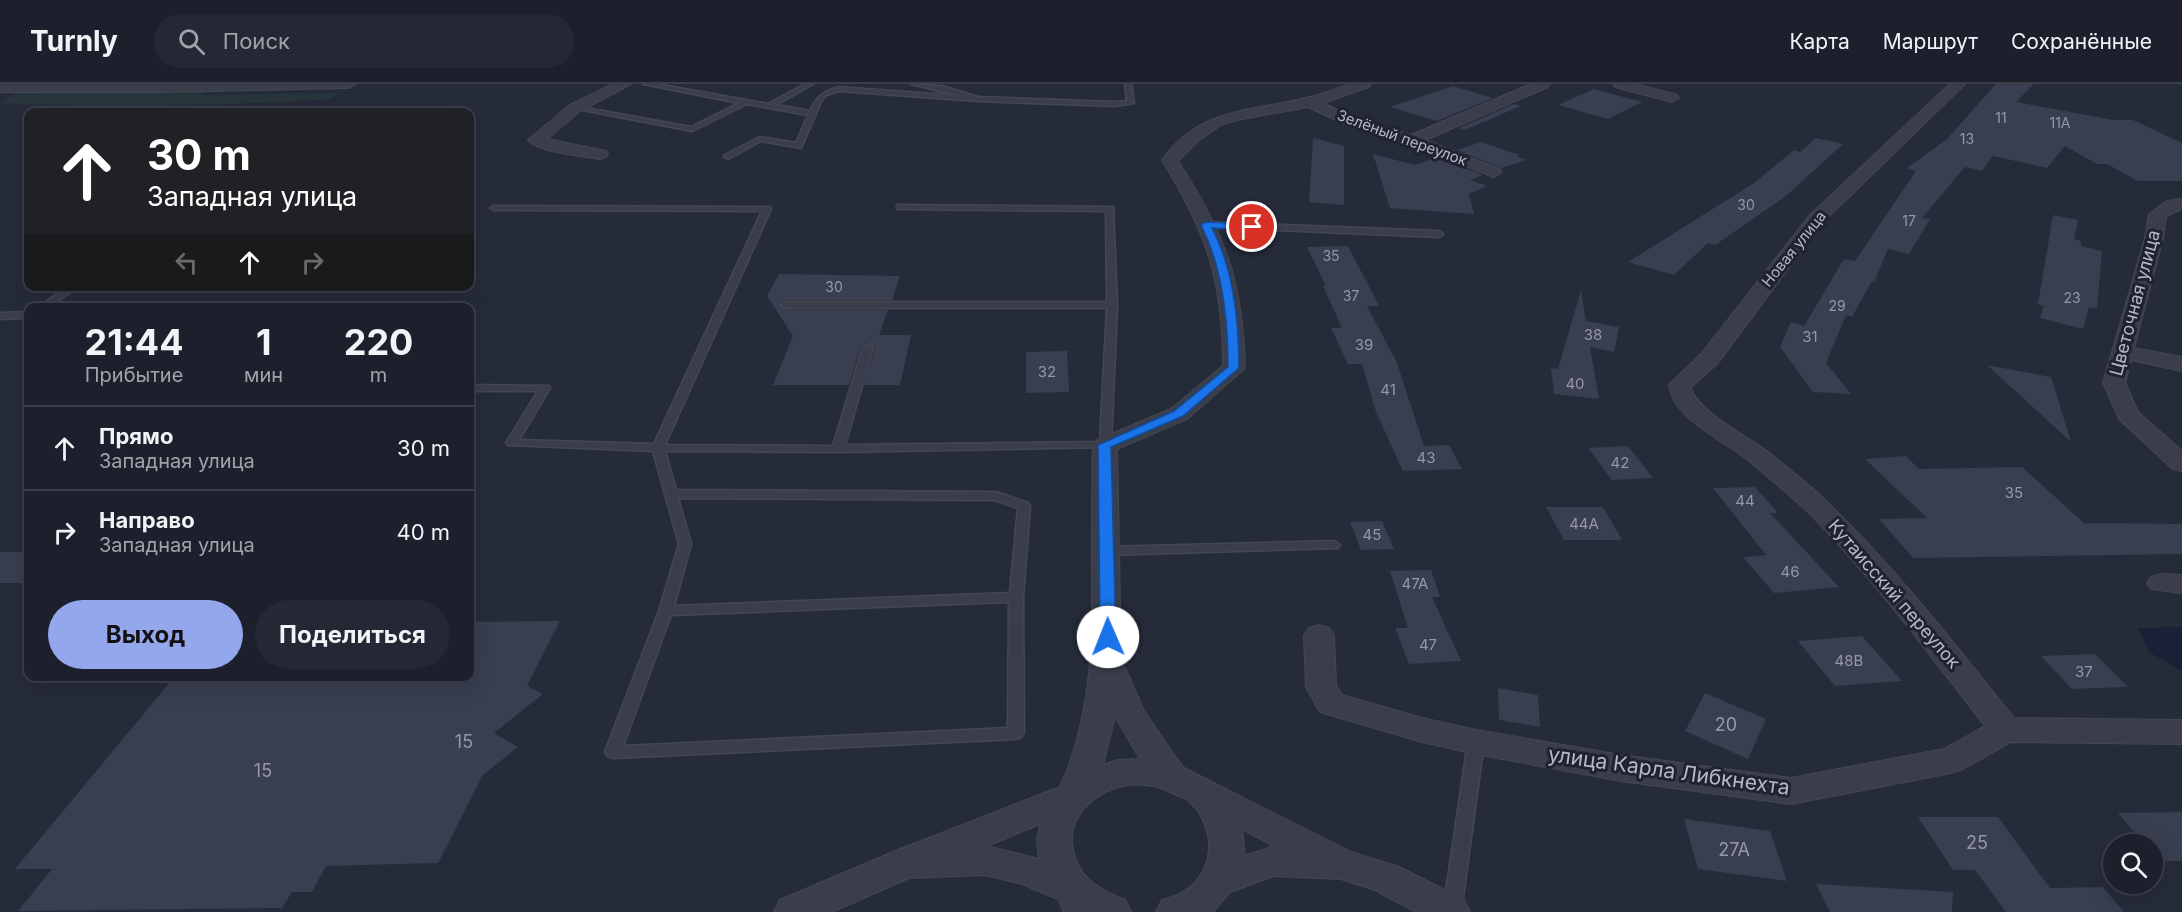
<!DOCTYPE html>
<html lang="ru">
<head>
<meta charset="utf-8">
<style>
  :root { --surface:#1c202c; --page:#252834; --text:#f1f3f6; --muted:#a0a3a9; --line:#3a3e48; --accent:#94a6ec }
  body { margin:0; font-family:Inter,sans-serif; background:var(--page); color:var(--text); height:100vh; display:flex; flex-direction:column; font-size:22px; white-space:nowrap }
  * { box-sizing:border-box; margin:0 }
  p { font-size:20px; color:var(--muted) }
  .icon { flex:none; width:33px; height:33px; fill:none; stroke:currentColor; stroke-width:2; stroke-linecap:round; stroke-linejoin:round }
  .map { position:relative; flex:1; overflow:hidden }
  .details { position:absolute; left:24px; top:219px; width:450px; height:378px; display:flex; flex-direction:column; background:var(--surface); border-radius:12px; box-shadow:0 6px 24px #0002,0 0 0 2px var(--line) }
  .details>* { flex:none }
  .hud { position:absolute; left:24px; top:24px; width:450px; height:183px; border-radius:12px; box-shadow:0 6px 24px #0002,0 0 0 2px var(--line); background:#202124; color:#fff; overflow:hidden }
  .tools { position:absolute; left:2103px; top:750px; display:grid; gap:12px }
  .tools a { display:grid; place-items:center; width:60px; height:60px; border-radius:50%; background:var(--surface); box-shadow:0 6px 24px #0002,0 0 0 2px var(--line); font-size:30px }
  .pin { position:absolute; display:grid; place-items:center; width:51px; height:51px; color:#fff; margin:-26px; border:3px solid #fff; border-radius:50%; box-shadow:0 2px 6px #0007 }
  .me { position:absolute; width:66px; margin:-33px; rotate:359deg; stroke-linejoin:round; filter:drop-shadow(0 0 4px #0008) }
  .turn { display:flex; align-items:center; gap:21px; height:126px; padding:0 24px; font-size:27px }
  .turn .icon { width:78px; height:78px; stroke-width:2.5 }
  .turn b { display:block; font-size:42px; line-height:51px }
  .lanes { display:flex; align-items:center; height:57px; padding:0 24px; background:#0003; justify-content:center; gap:30px; direction:ltr }
  .lanes .off { opacity:.35 }
  .eta { display:flex; justify-content:space-evenly; align-items:center; height:102px; text-align:center }
  .eta b { font-size:36px; font-weight:700; line-height:42px }
  .primary-button { display:flex; gap:12px; margin-top:auto; padding:12px 24px }
  .primary-button a { flex:1; height:69px; border-radius:36px; background:var(--accent); color:#111; font-size:24px; font-weight:700; line-height:69px; text-align:center }
  .primary-button a+a { background:var(--page); color:var(--text) }
  ul { padding:0; list-style:none }
  li { display:flex; align-items:center; gap:18px; height:84px; padding:0 24px; border-top:2px solid var(--line) }
  li div { flex:1 }
  li b { display:block; font-size:22px }
  li em { font-style:normal }
  header { display:flex; align-items:center; gap:36px; box-sizing:border-box; height:84px; padding:0 30px; background:var(--surface); border-bottom:2px solid var(--line) }
  header strong { font-size:28px }
  nav { display:flex; gap:33px; margin-inline-start:auto; font-size:21px }
  .search { width:420px; height:54px; background:var(--page); display:flex; align-items:center; gap:15px; box-sizing:border-box; padding:0 21px; border-radius:33px; color:var(--muted); font-size:22px }
  .map>svg:first-child { display:block }
  .green { fill:#28363b }
  .water { fill:#1a2137 }
  .building { fill:#393e50 }
  .lines { fill:none; stroke-linecap:round; stroke-linejoin:round }
  .lane-casing { stroke:#434754; stroke-width:3 }
  .street-casing { stroke:#434754; stroke-width:2 }
  .lane { fill:#3a3e4b; fill-rule:evenodd }
  .street { fill:#3a3e4b; fill-rule:evenodd }
  .route { fill:#1a73e8; stroke:#114b97; stroke-width:1.5 }
  .labels { text-anchor:middle; stroke-width:6; stroke-linejoin:round; paint-order:stroke }
  .far-number-label { font-size:14px; fill:#9498a7 }
  .far-street-label { font-size:15px; fill:#b5b9c6; stroke:#1f2330 }
  .number-label { font-size:15px; fill:#9498a7 }
  .street-label { font-size:18px; fill:#b5b9c6; stroke:#1f2330 }
  .near-number-label { font-size:18px; fill:#9498a7 }
  .near-street-label { font-size:21px; fill:#b5b9c6; stroke:#1f2330 }
</style>
</head>
<body>
<header>
<strong>Turnly</strong>
<div class="search"><svg class="icon" aria-label="search" viewBox="0 0 24 24"><circle cx="10" cy="10" r="6"/><path d="M15 15l6 6"/></svg>Поиск</div>
<nav><a>Карта</a><a>Маршрут</a><a>Сохранённые</a></nav>
</header>
<div class="map">
<svg width="2182" height="828" viewBox="0 0 2182 828">
  <rect width="100%" height="100%" fill="#262b3a"/>
  <path class="green" d="M 207,7 L 201,11 L 340,9 L 331,15 C 221,22 110,25 0,19 L 16,9 Z"/>
  <path class="water" d="M 2182,543 L 2182,587 L 2149,568 L 2138,544 Z"/>
  <g class="building">
    <path d="M 1996,0 L 2034,0 L 2016,18 L 2113,36 L 2133,36 L 2182,59 L 2182,97 L 2138,97 L 2107,80 L 2097,80 L 2065,62 L 2047,84 L 1993,72 L 1982,87 L 1965,83 L 1922,134 L 1930,135 L 1909,170 L 1888,165 L 1874,198 L 1872,197 L 1852,233 L 1846,231 L 1826,279 L 1851,310 L 1813,308 L 1780,263 L 1791,238 L 1804,242 L 1844,175 L 1855,177 L 1916,87 L 1907,84 L 1947,55 Z"/>
    <path d="M 1453,2 L 1493,14 L 1437,37 L 1390,23 Z"/>
    <path d="M 1594,5 L 1642,18 L 1608,35 L 1558,21 Z"/>
    <path d="M 1514,20 L 1521,22 L 1465,46 L 1459,44 Z"/>
    <path d="M 1313,54 L 1344,62 L 1344,121 L 1309,118 Z"/>
    <path d="M 1816,54 L 1843,60 L 1786,112 L 1715,161 L 1708,159 L 1674,191 L 1628,178 L 1754,99 L 1794,66 L 1800,68 Z"/>
    <path d="M 1481,58 L 1519,71 L 1516,72 L 1526,76 L 1502,84 L 1457,66 Z"/>
    <path d="M 1373,70 L 1415,81 L 1437,73 L 1483,91 L 1470,96 L 1487,102 L 1469,110 L 1474,130 L 1390,124 Z"/>
    <path d="M 2053,131 L 2078,136 L 2074,155 L 2081,157 L 2081,162 L 2102,167 L 2097,225 L 2089,223 L 2083,245 L 2040,234 L 2044,222 L 2038,220 Z"/>
    <path d="M 1348,162 L 1379,222 L 1367,222 L 1397,279 L 1424,362 L 1449,361 L 1462,385 L 1403,387 L 1376,328 L 1362,280 L 1348,280 L 1331,244 L 1342,244 L 1323,202 L 1326,202 L 1307,163 Z"/>
    <path d="M 779,190 L 900,192 L 892,216 L 786,216 L 779,220 L 786,226 L 888,226 L 879,251 L 911,251 L 900,301 L 864,301 L 875,264 L 867,258 L 861,262 L 849,301 L 773,301 L 793,252 L 767,212 Z"/>
    <path d="M 1581,206 L 1586,237 L 1619,243 L 1614,268 L 1590,263 L 1599,315 L 1554,310 L 1551,284 L 1558,285 Z"/>
    <path d="M 1067,267 L 1069,308 L 1026,309 L 1026,268 Z"/>
    <path d="M 1987,281 L 2051,293 L 2071,358 Z"/>
    <path d="M 1628,362 L 1653,394 L 1612,396 L 1588,364 Z"/>
    <path d="M 1906,372 L 1919,385 L 2022,383 L 2084,439 L 2182,440 L 2182,470 L 1913,474 L 1879,435 L 1927,434 L 1865,375 Z"/>
    <path d="M 1755,403 L 1778,429 L 1770,429 L 1839,503 L 1774,509 L 1743,473 L 1766,471 L 1713,404 Z"/>
    <path d="M 1546,423 L 1603,423 L 1622,456 L 1564,456 Z"/>
    <path d="M 1382,437 L 1394,465 L 1361,466 L 1350,438 Z"/>
    <rect x="0" y="468" width="28" height="31"/>
    <path d="M 1431,486 L 1440,513 L 1432,513 L 1461,577 L 1409,580 L 1395,544 L 1408,544 L 1390,487 Z"/>
    <path d="M 560,537 L 527,602 L 543,610 L 494,649 L 518,663 L 483,691 L 438,779 L 326,782 L 312,808 L 292,808 L 282,824 L 18,827 L 52,785 L 15,785 L 175,592 L 470,592 L 470,538 Z"/>
    <path d="M 1862,552 L 1902,597 L 1835,602 L 1798,557 Z"/>
    <path d="M 2095,570 L 2128,603 L 2072,605 L 2041,572 Z"/>
    <path d="M 1498,604 L 1538,611 L 1540,643 L 1499,636 Z"/>
    <path d="M 1705,609 L 1766,635 L 1748,675 L 1685,647 Z"/>
    <path d="M 2182,728 L 2182,777 L 2158,777 L 2152,770 L 2152,760 L 2144,760 L 2118,729 Z"/>
    <path d="M 1918,733 L 1998,733 L 2050,804 L 2103,803 L 2124,828 L 2006,828 L 1975,786 L 1953,786 Z"/>
    <path d="M 1684,735 L 1770,747 L 1787,797 L 1698,785 Z"/>
    <path d="M 1816,800 L 1953,808 L 1952,828 L 1830,828 Z"/>
  </g>
  <g class="lines">
    <g class="lane-casing">
      <g id="lane">
        <path d="M 643,0 L 657,0 L 768,20 L 805,0 L 813,0 L 776,21 L 810,27 C 817,12 823,8 839,3 L 960,12 L 911,0 L 942,2 L 978,13 L 1115,18 L 1127,17 L 1125,0 L 1131,0 L 1134,19 L 1115,22 L 978,17 L 839,7 L 826,11 L 821,18 L 801,64 L 761,57 L 728,75 L 724,73 L 725,71 L 760,53 L 796,59 L 808,31 L 747,20 L 692,47 L 572,24 L 575,22 L 691,43 L 739,19 Z"/>
        <path d="M 897,121 L 1113,123 L 1117,221 L 1111,361 L 1109,363 L 838,368 L 665,367 L 676,406 L 996,408 L 1028,419 L 1030,422 L 1023,513 L 1024,649 L 1021,653 L 1016,655 L 613,674 L 608,672 L 605,668 L 659,527 L 679,460 L 653,367 L 508,361 L 506,359 L 538,307 L 470,307 L 470,301 L 549,302 L 550,304 L 519,356 L 654,360 L 762,127 L 494,126 L 490,124 L 494,122 L 770,123 L 771,125 L 665,361 L 833,362 L 863,263 L 868,260 L 873,263 L 845,361 L 1100,358 L 1107,224 L 786,224 L 781,221 L 786,218 L 1107,218 L 1106,127 L 900,125 L 897,125 ZM 678,414 L 995,416 L 1018,424 L 1010,509 L 674,522 L 691,460 ZM 1009,518 L 1008,644 L 623,662 L 671,531 Z"/>
        <path d="M 1205,138 L 1439,147 L 1443,150 L 1439,153 L 1202,143 L 1201,141 Z"/>
        <path d="M 68,202 L 79,202 L 48,224 L 37,224 Z"/>
        <path d="M 28,228 L 28,234 L 0,235 L 0,229 Z"/>
        <path d="M 1334,457 L 1340,461 L 1338,464 L 1106,471 L 1100,467 L 1106,463 Z"/>
        <path d="M 1476,652 L 1481,654 L 1484,658 L 1461,828 L 1443,828 L 1468,658 L 1471,654 Z"/>
      </g>
    </g>
    <g class="street-casing">
      <g id="street">
        <path d="M 0,0 L 356,0 L 349,4 L 164,8 L 0,8 Z"/>
        <path d="M 613,0 L 631,0 L 580,27 L 547,55 L 606,67 L 608,70 L 606,73 L 600,75 C 582,72 540,69 528,56 L 570,21 Z"/>
        <path d="M 1350,0 L 1371,0 L 1369,3 L 1323,19 L 1361,37 L 1411,51 L 1531,0 L 1550,0 L 1548,3 L 1425,56 L 1500,85 L 1502,88 L 1494,93 L 1407,59 L 1351,43 L 1308,23 L 1237,36 L 1221,41 L 1198,57 L 1178,77 C 1225,150 1243,197 1245,284 L 1187,335 L 1117,365 L 1121,575 L 1144,627 L 1174,671 L 1184,684 L 1351,768 L 1399,783 L 1464,816 L 1470,828 L 1416,828 L 1375,806 L 1341,795 L 1273,792 L 1230,808 L 1213,828 L 1156,828 L 1162,816 C 1169,814 1177,812 1183,808 C 1217,788 1216,743 1190,718 C 1187,715 1181,713 1177,711 C 1149,696 1118,696 1092,717 C 1079,727 1070,743 1072,761 C 1077,795 1096,803 1125,816 L 1131,828 L 1064,828 L 1058,815 L 1022,800 L 985,791 L 909,794 L 832,828 L 774,828 L 780,816 L 893,768 L 1060,703 C 1093,630 1093,555 1092,476 C 1092,438 1092,399 1093,361 L 1097,356 L 1171,325 L 1223,282 C 1223,196 1207,149 1162,76 C 1200,23 1250,28 1306,14 C 1321,11 1336,5 1350,0 ZM 1115,632 L 1140,675 L 1118,676 L 1103,681 ZM 1040,740 L 1037,756 L 1039,775 L 987,762 ZM 1242,745 L 1274,762 L 1245,772 Z"/>
        <path d="M 1613,0 L 1636,0 L 1677,11 L 1679,14 L 1672,18 L 1615,3 Z"/>
        <path d="M 1950,0 L 1965,0 L 1821,140 L 1718,279 L 1691,303 C 1694,326 1754,356 1773,372 C 1793,389 1814,404 1832,423 C 1899,488 1956,562 2014,634 L 2182,636 L 2182,660 L 2011,658 L 1963,685 L 1951,689 L 1791,720 L 1621,697 L 1476,670 L 1422,658 L 1320,628 L 1306,603 L 1304,551 L 1309,544 L 1319,541 L 1329,544 L 1334,551 L 1336,602 L 1342,611 L 1422,634 L 1476,646 L 1621,671 L 1791,694 L 1944,665 L 1985,642 C 1930,571 1877,499 1814,434 C 1796,415 1773,398 1753,380 C 1729,359 1672,335 1669,301 L 1702,269 L 1809,132 Z"/>
        <path d="M 2182,115 L 2182,125 L 2166,132 L 2163,154 L 2134,264 L 2182,273 L 2182,287 L 2131,276 L 2125,299 L 2138,328 L 2182,367 L 2182,387 L 2173,385 L 2120,336 L 2103,299 L 2145,154 L 2149,130 L 2167,117 Z"/>
        <path d="M 2161,490 L 2182,491 L 2182,509 L 2151,505 L 2147,499 L 2151,493 Z"/>
      </g>
    </g>
    <use href="#lane" class="lane"/>
    <use href="#street" class="street"/>
  </g>
  <path class="route" d="M 1206,138 L 1252,140 L 1257,143 L 1252,146 L 1212,144 C 1234,186 1239,237 1239,284 L 1183,332 L 1111,363 L 1116,553 L 1113,557 L 1102,557 L 1100,553 L 1098,361 L 1174,327 L 1228,283 C 1228,235 1223,184 1201,141 Z"/>
  <g class="labels">
    <g class="far-number-label">
      <text x="2001" y="39">11</text>
      <text x="2060" y="44">11А</text>
      <text x="1967" y="60">13</text>
      <text x="1746" y="126">30</text>
      <text x="1909" y="142">17</text>
      <text x="1331" y="177">35</text>
      <text x="834" y="208">30</text>
      <text x="1351" y="217">37</text>
      <text x="2072" y="219">23</text>
      <text x="1837" y="227">29</text>
    </g>
    <g class="far-street-label">
      <text transform="translate(1402 54) rotate(20)" y="5">Зелёный переулок</text>
      <text transform="translate(1794 165) rotate(-51)" y="5">Новая улица</text>
    </g>
    <g class="number-label">
      <text x="1593" y="256">38</text>
      <text x="1810" y="258">31</text>
      <text x="1364" y="266">39</text>
      <text x="1047" y="293">32</text>
      <text x="1575" y="305">40</text>
      <text x="1388" y="311">41</text>
      <text x="1426" y="379">43</text>
      <text x="1620" y="384">42</text>
      <text x="2014" y="414">35</text>
      <text x="1745" y="422">44</text>
      <text x="1584" y="445">44А</text>
      <text x="1372" y="456">45</text>
      <text x="1790" y="493">46</text>
      <text x="1415" y="505">47А</text>
      <text x="1428" y="566">47</text>
      <text x="1849" y="582">48В</text>
      <text x="2084" y="593">37</text>
    </g>
    <g class="street-label">
      <text transform="translate(2135 219) rotate(-75)" y="6">Цветочная улица</text>
      <text transform="translate(1894 510) rotate(49)" y="6">Кутаисский переулок</text>
    </g>
    <g class="near-number-label">
      <text x="1726" y="647">20</text>
      <text x="464" y="664">15</text>
      <text x="263" y="693">15</text>
      <text x="1977" y="765">25</text>
      <text x="1734" y="772">27А</text>
    </g>
    <g class="near-street-label">
      <text transform="translate(1669 687) rotate(8)" y="7">улица Карла Либкнехта</text>
    </g>
  </g>
</svg>
<div class="tools">
<a><svg class="icon" aria-label="search" viewBox="0 0 24 24"><circle cx="10" cy="10" r="6"/><path d="M15 15l6 6"/></svg></a>
</div>
<div class="pin" style="left:1252px;top:143px;background:#d93025"><svg class="icon" aria-label="arrive" viewBox="0 0 24 24"><path d="M6 21V4h12l-3 4 3 4H6"/></svg></div>
<svg class="me" style="left:1108px;top:553px" viewBox="-20 -20 40 40"><circle r="19" fill="#fff"/><path d="M0-13L10 11 0 6-10 11z" fill="#1a73e8"/></svg>
<div class="hud">
<div class="turn"><svg class="icon" aria-label="ahead" viewBox="0 0 24 24"><path d="M12 20V5M6 11l6-6 6 6"/></svg><div><b>30 m</b>Западная улица</div></div>
<div class="lanes"><svg class="icon off" aria-label="left" viewBox="0 0 24 24"><path d="M17 20v-9H6M10 6l-5 5 5 5"/></svg><svg class="icon" aria-label="ahead" viewBox="0 0 24 24"><path d="M12 20V5M6 11l6-6 6 6"/></svg><svg class="icon off" aria-label="right" viewBox="0 0 24 24"><path d="M7 20v-9h11M14 6l5 5-5 5"/></svg></div>
</div>
<section class="details">
<div class="eta">
<div><b>21:44</b><p>Прибытие</p></div>
<div><b>1</b><p>мин</p></div>
<div><b>220</b><p>m</p></div>
</div>
<ul>
<li><svg class="icon" aria-label="ahead" viewBox="0 0 24 24"><path d="M12 20V5M6 11l6-6 6 6"/></svg><div><b>Прямо</b><p>Западная улица</p></div><em>30 m</em></li>
<li><svg class="icon" aria-label="right" viewBox="0 0 24 24"><path d="M7 20v-9h11M14 6l5 5-5 5"/></svg><div><b>Направо</b><p>Западная улица</p></div><em>40 m</em></li>
</ul>
<div class="primary-button"><a>Выход</a><a>Поделиться</a></div>
</section>
</div>
</body>
</html>
